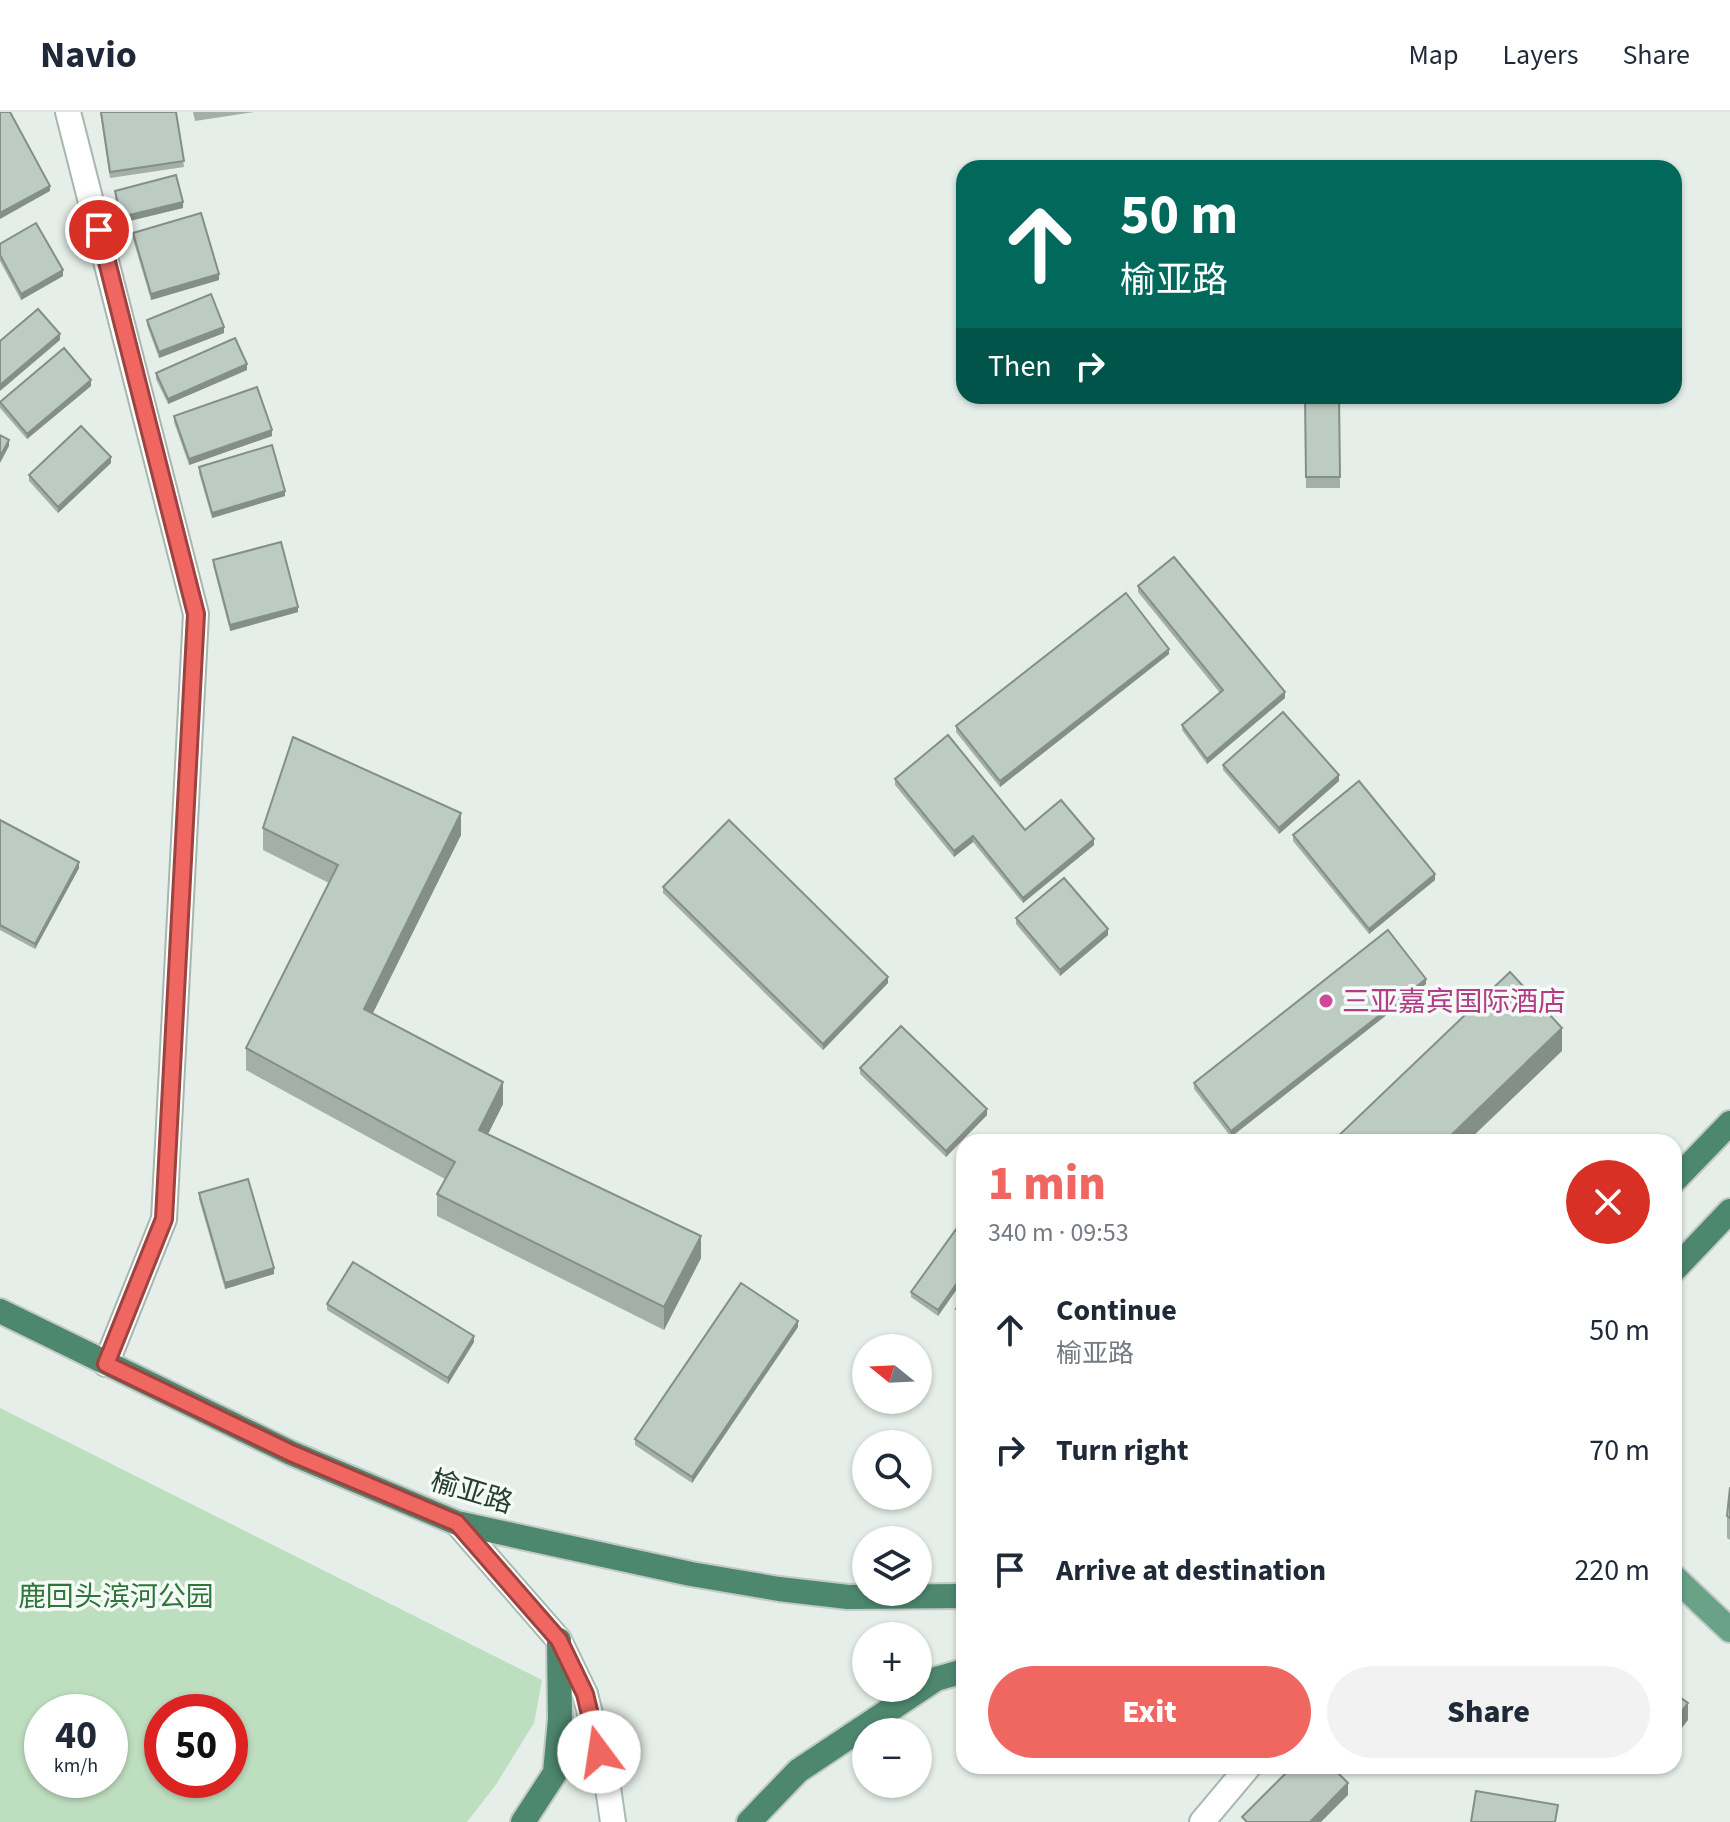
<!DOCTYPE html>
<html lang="en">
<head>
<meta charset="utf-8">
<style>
  :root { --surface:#fff; --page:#f2f2f3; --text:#1f2937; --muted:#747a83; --line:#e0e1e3; --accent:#f06761 }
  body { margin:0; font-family:"Source Sans 3","Noto Sans SC",sans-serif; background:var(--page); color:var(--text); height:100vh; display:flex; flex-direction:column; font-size:30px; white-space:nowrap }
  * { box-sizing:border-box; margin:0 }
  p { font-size:26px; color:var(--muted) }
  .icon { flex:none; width:44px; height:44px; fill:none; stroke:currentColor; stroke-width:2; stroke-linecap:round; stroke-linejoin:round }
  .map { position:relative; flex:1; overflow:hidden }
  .side { position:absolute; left:956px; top:1022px; width:726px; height:640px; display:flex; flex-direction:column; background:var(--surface); border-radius:24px; box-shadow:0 2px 6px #0004 }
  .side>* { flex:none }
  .guide { position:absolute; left:956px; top:48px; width:726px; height:244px; border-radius:24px; box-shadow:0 2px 6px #0004; background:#00695c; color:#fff; overflow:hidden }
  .needle { width:52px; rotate:288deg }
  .tools { position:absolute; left:852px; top:1222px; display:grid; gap:16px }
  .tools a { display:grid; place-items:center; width:80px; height:80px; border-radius:50%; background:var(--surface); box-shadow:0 2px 6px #0004; font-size:40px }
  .speed { position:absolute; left:24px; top:1582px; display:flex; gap:16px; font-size:40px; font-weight:700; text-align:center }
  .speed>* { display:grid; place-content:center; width:104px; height:104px; border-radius:50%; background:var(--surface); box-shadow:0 2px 6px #0004; line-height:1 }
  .speed small { font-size:20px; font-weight:400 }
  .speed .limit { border:12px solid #d22; background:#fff; color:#111 }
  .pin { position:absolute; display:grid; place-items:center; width:68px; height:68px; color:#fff; margin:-34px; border:4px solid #fff; border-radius:50%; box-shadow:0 2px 8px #0007 }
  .me { position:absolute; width:88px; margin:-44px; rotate:346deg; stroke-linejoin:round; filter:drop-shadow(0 0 6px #0008) }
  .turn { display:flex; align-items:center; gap:28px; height:168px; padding:0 32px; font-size:36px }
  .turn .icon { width:104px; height:104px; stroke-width:2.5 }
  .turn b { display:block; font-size:56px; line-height:68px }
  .then { display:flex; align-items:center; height:76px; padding:0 32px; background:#0003; gap:16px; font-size:30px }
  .round { display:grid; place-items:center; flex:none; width:84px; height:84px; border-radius:42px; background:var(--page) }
  .overview { display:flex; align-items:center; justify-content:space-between; height:136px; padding:0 32px }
  h1 { font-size:48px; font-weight:800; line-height:60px; color:var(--accent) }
  .button { display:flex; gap:16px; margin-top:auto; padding:16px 32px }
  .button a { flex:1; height:92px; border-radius:48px; background:var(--accent); color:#fff; font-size:32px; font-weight:800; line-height:92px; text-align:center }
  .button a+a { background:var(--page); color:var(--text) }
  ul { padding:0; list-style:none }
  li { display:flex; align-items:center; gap:24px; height:120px; padding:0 32px }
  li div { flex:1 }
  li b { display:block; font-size:30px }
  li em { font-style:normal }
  header { display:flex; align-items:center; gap:48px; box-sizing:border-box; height:112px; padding:0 40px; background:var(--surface); border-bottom:2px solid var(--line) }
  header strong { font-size:38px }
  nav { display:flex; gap:44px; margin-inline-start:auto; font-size:28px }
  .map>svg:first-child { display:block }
  .green { fill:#bedec0; fill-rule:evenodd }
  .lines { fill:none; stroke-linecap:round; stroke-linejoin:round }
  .minor-casing { stroke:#a7b6ae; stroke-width:28 }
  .secondary-casing { stroke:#a6bcb0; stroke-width:28 }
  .primary-casing { stroke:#c2cac6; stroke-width:28 }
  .trunk-casing { stroke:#c2cac6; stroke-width:28 }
  .minor { stroke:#fff; stroke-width:24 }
  .secondary { stroke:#fff; stroke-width:24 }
  .primary { stroke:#6aa288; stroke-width:24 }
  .trunk { stroke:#4d876e; stroke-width:24 }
  .wall { fill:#a3afa8 }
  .shaded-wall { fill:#848f88 }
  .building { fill:#bdccc3; stroke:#848f88; stroke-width:2 }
  .route-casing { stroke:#9c433f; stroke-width:20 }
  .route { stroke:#f06761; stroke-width:14 }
  .hotel-dot { fill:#d1479c; stroke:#f6faf7; stroke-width:3 }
  .labels { text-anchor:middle; stroke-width:7; stroke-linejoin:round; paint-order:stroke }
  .hotel-label { font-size:28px; fill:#b23c85; stroke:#f6faf7; text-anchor:start }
  .street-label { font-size:28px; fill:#244032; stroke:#f6faf7 }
  .park-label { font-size:28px; fill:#2f763b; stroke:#f6faf7 }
</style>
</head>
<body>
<header>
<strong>Navio</strong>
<nav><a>Map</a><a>Layers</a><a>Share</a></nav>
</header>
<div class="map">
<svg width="1730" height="1710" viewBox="0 0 1730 1710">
  <rect width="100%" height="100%" fill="#e5eee8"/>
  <path class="green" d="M 0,1296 L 542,1568 L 534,1611 L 495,1674 L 467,1710 L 0,1710 ZM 42,1600 L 110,1600 L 110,1668 L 42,1668 ZM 230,1600 L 230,1668 L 162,1668 L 162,1600 Z"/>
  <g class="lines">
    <g class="minor-casing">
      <g id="minor">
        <path d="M 68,0 L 196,502 L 164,1107 L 106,1252"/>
        <path d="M 1202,1710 L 1249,1654"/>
      </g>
    </g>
    <g class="secondary-casing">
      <path id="secondary" d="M 457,1411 L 559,1528 L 585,1582 L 607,1669 L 613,1710"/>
    </g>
    <g class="primary-casing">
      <path id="primary" d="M 1674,1465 L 1730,1518"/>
    </g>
    <g class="trunk-casing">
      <g id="trunk">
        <path d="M 1674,1069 L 1730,1011"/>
        <path d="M 1674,1158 L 1730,1099"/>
        <path d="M 0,1199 L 291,1341 L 457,1411 L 691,1462 L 779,1477 L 848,1485 L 964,1484"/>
        <path d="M 523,1710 L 555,1661 L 560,1607 L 559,1528"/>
        <path d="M 749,1710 L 798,1659 L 936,1567 L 964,1559"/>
      </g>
    </g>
    <use href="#minor" class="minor"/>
    <use href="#secondary" class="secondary"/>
    <use href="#primary" class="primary"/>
    <use href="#trunk" class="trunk"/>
  </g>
  <g class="wall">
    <path d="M 100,0 L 176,0 L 184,55 L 110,66 Z"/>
    <path d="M 193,0 L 254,0 L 195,9 Z"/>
    <path d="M 115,79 L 183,96 L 121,111 L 115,85 Z"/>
    <path d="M 133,121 L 219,168 L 151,188 L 133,127 Z"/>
    <path d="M 0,132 L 63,164 L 21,188 L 0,149 Z"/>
    <path d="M 147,208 L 224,221 L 159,246 L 147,213 Z"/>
    <path d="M 247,258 L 168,292 L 156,267 L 156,261 Z"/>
    <path d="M 91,274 L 27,327 L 0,296 L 0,290 Z"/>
    <path d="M 1305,284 L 1339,284 L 1340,376 L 1306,376 Z"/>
    <path d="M 174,304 L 272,324 L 189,353 L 174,310 Z"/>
    <path d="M 111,351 L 58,401 L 29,369 L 29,363 Z"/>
    <path d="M 199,355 L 285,384 L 212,406 L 199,361 Z"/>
    <path d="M 213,448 L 298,500 L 230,519 L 213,453 Z"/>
    <path d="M 1138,474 L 1285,586 L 1207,652 L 1182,618 L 1182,613 L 1220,581 L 1138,480 Z"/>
    <path d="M 1169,542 L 1000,675 L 956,620 L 956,614 Z"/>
    <path d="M 1223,653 L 1339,669 L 1279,722 L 1223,658 Z"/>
    <path d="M 895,667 L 1025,718 L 1094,733 L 1023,791 L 973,730 L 954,745 L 895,673 Z"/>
    <path d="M 0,708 L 79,756 L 35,837 L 0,818 Z"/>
    <path d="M 263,716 L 461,723 L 373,901 L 503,992 L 488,1022 L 701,1146 L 664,1218 L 437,1104 L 437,1082 L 445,1067 L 246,958 L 246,936 L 329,771 L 263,738 Z"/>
    <path d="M 1293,723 L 1435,768 L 1369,822 L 1293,729 Z"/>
    <path d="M 663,775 L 888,871 L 823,938 L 663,781 Z"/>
    <path d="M 1016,806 L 1108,823 L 1060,864 L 1016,812 Z"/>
    <path d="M 1426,872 L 1231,1025 L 1194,977 L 1194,971 Z"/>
    <path d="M 860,956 L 987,1003 L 946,1045 L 860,962 Z"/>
    <path d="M 199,1081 L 274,1162 L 225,1177 L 199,1087 Z"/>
    <path d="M 964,1121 L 964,1167 L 938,1204 L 911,1185 L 911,1180 Z"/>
    <path d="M 964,1186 L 964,1208 L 956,1203 L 956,1197 Z"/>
    <path d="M 327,1192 L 474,1230 L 448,1272 L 327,1198 Z"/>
    <path d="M 798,1215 L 692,1371 L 635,1333 L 635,1327 Z"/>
    <path d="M 1730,1375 L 1730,1428 L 1727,1426 L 1727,1404 Z"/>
  </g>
  <g class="shaded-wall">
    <path d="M 50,74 L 50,79 L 0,107 L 0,101 Z"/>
    <path d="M 183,90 L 183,96 L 121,111 L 121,105 Z"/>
    <path d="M 63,158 L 63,164 L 21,188 L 21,182 Z"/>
    <path d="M 219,162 L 219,168 L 151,188 L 151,182 Z"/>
    <path d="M 224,215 L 224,221 L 159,246 L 159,240 Z"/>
    <path d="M 60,222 L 60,228 L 0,279 L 0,273 Z"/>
    <path d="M 247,252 L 247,258 L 168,292 L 168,287 Z"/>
    <path d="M 91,268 L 91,274 L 27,327 L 27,322 Z"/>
    <path d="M 272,318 L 272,324 L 189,353 L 189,347 Z"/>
    <path d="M 9,328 L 9,334 L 0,351 L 0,345 Z"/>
    <path d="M 111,345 L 111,351 L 58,401 L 58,395 Z"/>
    <path d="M 285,379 L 285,384 L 212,406 L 212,401 Z"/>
    <path d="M 298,495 L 298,500 L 230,519 L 230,513 Z"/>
    <path d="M 1169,537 L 1169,542 L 1000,675 L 1000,669 Z"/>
    <path d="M 1285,580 L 1285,586 L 1207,652 L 1207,647 Z"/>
    <path d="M 1339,663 L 1339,669 L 1279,722 L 1279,716 Z"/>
    <path d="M 461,701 L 461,723 L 364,919 L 364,897 Z"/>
    <path d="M 973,724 L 973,730 L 954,745 L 954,739 Z"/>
    <path d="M 1094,727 L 1094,733 L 1023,791 L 1023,786 Z"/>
    <path d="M 79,750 L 79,756 L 35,837 L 35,832 Z"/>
    <path d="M 1435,762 L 1435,768 L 1369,822 L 1369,817 Z"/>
    <path d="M 1108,817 L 1108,823 L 1060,864 L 1060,858 Z"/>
    <path d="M 888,865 L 888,871 L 823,938 L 823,932 Z"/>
    <path d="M 1426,867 L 1426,872 L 1231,1025 L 1231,1019 Z"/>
    <path d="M 1562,916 L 1562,939 L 1467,1030 L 1444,1030 Z"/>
    <path d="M 503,970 L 503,992 L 479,1040 L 479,1018 Z"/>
    <path d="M 987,997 L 987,1003 L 946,1045 L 946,1039 Z"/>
    <path d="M 701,1124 L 701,1146 L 664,1218 L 664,1195 Z"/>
    <path d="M 274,1156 L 274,1162 L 225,1177 L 225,1171 Z"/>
    <path d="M 964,1161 L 964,1167 L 938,1204 L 938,1198 Z"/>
    <path d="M 798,1209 L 798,1215 L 692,1371 L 692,1365 Z"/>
    <path d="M 474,1224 L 474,1230 L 448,1272 L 448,1266 Z"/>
    <path d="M 1688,1591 L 1688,1608 L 1674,1626 L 1674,1609 Z"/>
    <path d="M 1348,1671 L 1348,1683 L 1321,1710 L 1310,1710 Z"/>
  </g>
  <g class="building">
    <path d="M 0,0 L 10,0 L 50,74 L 0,101 Z"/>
    <path d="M 101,0 L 176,0 L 184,49 L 110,60 Z"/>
    <path d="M 176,63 L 183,90 L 121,105 L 115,79 Z"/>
    <path d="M 201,101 L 219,162 L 151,182 L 133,121 Z"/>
    <path d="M 36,111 L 63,158 L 21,182 L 0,143 L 0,132 Z"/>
    <path d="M 211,182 L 224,215 L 159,240 L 147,208 Z"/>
    <path d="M 38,197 L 60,222 L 0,273 L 0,229 Z"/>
    <path d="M 235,226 L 247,252 L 168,287 L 156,261 Z"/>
    <path d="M 64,236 L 91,268 L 27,322 L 0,290 Z"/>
    <path d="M 257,275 L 272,318 L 189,347 L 174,304 Z"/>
    <path d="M 1305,284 L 1339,284 L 1340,365 L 1306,365 Z"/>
    <path d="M 81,314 L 111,345 L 58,395 L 29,363 Z"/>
    <path d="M 0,323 L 9,328 L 0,345 Z"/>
    <path d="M 272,333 L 285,379 L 212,401 L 199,355 Z"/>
    <path d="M 281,430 L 298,495 L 230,513 L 213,448 Z"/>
    <path d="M 1174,445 L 1285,580 L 1207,647 L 1182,613 L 1223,578 L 1138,474 Z"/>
    <path d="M 1126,481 L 1169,537 L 1000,669 L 956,614 Z"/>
    <path d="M 1283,600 L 1339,663 L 1279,716 L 1223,653 Z"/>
    <path d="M 948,623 L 1025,718 L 1061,688 L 1094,727 L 1023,786 L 973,724 L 954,739 L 895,667 Z"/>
    <path d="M 293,625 L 461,701 L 364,897 L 503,970 L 479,1018 L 701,1124 L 664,1195 L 437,1082 L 455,1050 L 246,936 L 338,753 L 263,716 Z"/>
    <path d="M 1359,669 L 1435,762 L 1369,817 L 1293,723 Z"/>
    <path d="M 0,708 L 79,750 L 35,832 L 0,813 Z"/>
    <path d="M 729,708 L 888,865 L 823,932 L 663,775 Z"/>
    <path d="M 1064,766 L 1108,817 L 1060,858 L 1016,806 Z"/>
    <path d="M 1388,818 L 1426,867 L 1231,1019 L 1194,971 Z"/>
    <path d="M 1510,860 L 1562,916 L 1444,1030 L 1332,1030 Z"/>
    <path d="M 901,914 L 987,997 L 946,1039 L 860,956 Z"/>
    <path d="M 248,1067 L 274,1156 L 225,1171 L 199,1081 Z"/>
    <path d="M 957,1116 L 964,1121 L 964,1161 L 938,1198 L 911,1180 Z"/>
    <path d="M 353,1150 L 474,1224 L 448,1266 L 327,1192 Z"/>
    <path d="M 741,1171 L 798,1209 L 692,1365 L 635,1327 Z"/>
    <path d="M 964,1186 L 964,1202 L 956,1197 Z"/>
    <path d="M 1730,1375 L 1730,1406 L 1727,1404 Z"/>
    <path d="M 1674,1581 L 1688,1591 L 1674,1609 Z"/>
    <path d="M 1293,1654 L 1331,1654 L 1348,1671 L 1310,1710 L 1247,1710 L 1242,1705 Z"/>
    <path d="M 1476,1679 L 1558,1693 L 1555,1710 L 1471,1710 Z"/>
  </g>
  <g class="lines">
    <g class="route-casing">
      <path id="route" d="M 99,118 L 196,502 L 164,1107 L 106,1252 L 291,1341 L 457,1411 L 559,1528 L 585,1582 L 599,1640"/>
    </g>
    <use href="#route" class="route"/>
  </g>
  <circle class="hotel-dot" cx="1326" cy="889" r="8"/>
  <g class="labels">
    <g class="hotel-label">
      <text x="1342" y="899">三亚嘉宾国际酒店</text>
    </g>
    <g class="street-label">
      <text transform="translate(472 1379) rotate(17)" y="10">榆亚路</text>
    </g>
    <g class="park-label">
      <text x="116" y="1494">鹿回头滨河公园</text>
    </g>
  </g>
</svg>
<div class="tools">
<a><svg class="needle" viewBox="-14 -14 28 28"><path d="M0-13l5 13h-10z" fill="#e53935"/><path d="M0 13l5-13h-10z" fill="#747a83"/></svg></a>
<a><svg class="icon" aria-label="search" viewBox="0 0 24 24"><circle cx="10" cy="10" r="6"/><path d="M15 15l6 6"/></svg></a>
<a><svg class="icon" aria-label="layers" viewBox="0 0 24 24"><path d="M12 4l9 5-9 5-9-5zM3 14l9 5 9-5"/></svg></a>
<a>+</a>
<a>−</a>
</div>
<div class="speed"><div>40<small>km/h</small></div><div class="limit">50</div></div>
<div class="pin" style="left:99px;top:118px;background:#d93025"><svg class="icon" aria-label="arrive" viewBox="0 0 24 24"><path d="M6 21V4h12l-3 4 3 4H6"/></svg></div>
<svg class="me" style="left:599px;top:1640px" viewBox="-20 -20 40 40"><circle r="19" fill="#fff"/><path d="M0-13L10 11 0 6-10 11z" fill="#f06761"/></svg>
<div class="guide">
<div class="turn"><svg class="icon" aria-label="ahead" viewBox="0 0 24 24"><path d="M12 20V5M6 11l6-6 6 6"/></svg><div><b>50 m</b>榆亚路</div></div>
<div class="then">Then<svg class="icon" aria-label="right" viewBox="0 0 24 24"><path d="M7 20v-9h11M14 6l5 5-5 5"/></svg></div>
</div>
<section class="side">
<div class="overview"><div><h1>1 min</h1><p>340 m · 09:53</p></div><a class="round" style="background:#d93025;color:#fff"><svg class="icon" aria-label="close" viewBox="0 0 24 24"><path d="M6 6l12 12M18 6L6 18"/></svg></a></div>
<ul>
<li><svg class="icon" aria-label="ahead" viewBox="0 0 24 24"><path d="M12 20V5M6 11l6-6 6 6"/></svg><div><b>Continue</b><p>榆亚路</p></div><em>50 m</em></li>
<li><svg class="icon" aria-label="right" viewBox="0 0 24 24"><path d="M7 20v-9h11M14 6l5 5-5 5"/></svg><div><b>Turn right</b></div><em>70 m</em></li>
<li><svg class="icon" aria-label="arrive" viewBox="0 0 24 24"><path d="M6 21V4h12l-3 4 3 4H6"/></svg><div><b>Arrive at destination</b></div><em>220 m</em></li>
</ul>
<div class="button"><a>Exit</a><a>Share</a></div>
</section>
</div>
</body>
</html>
